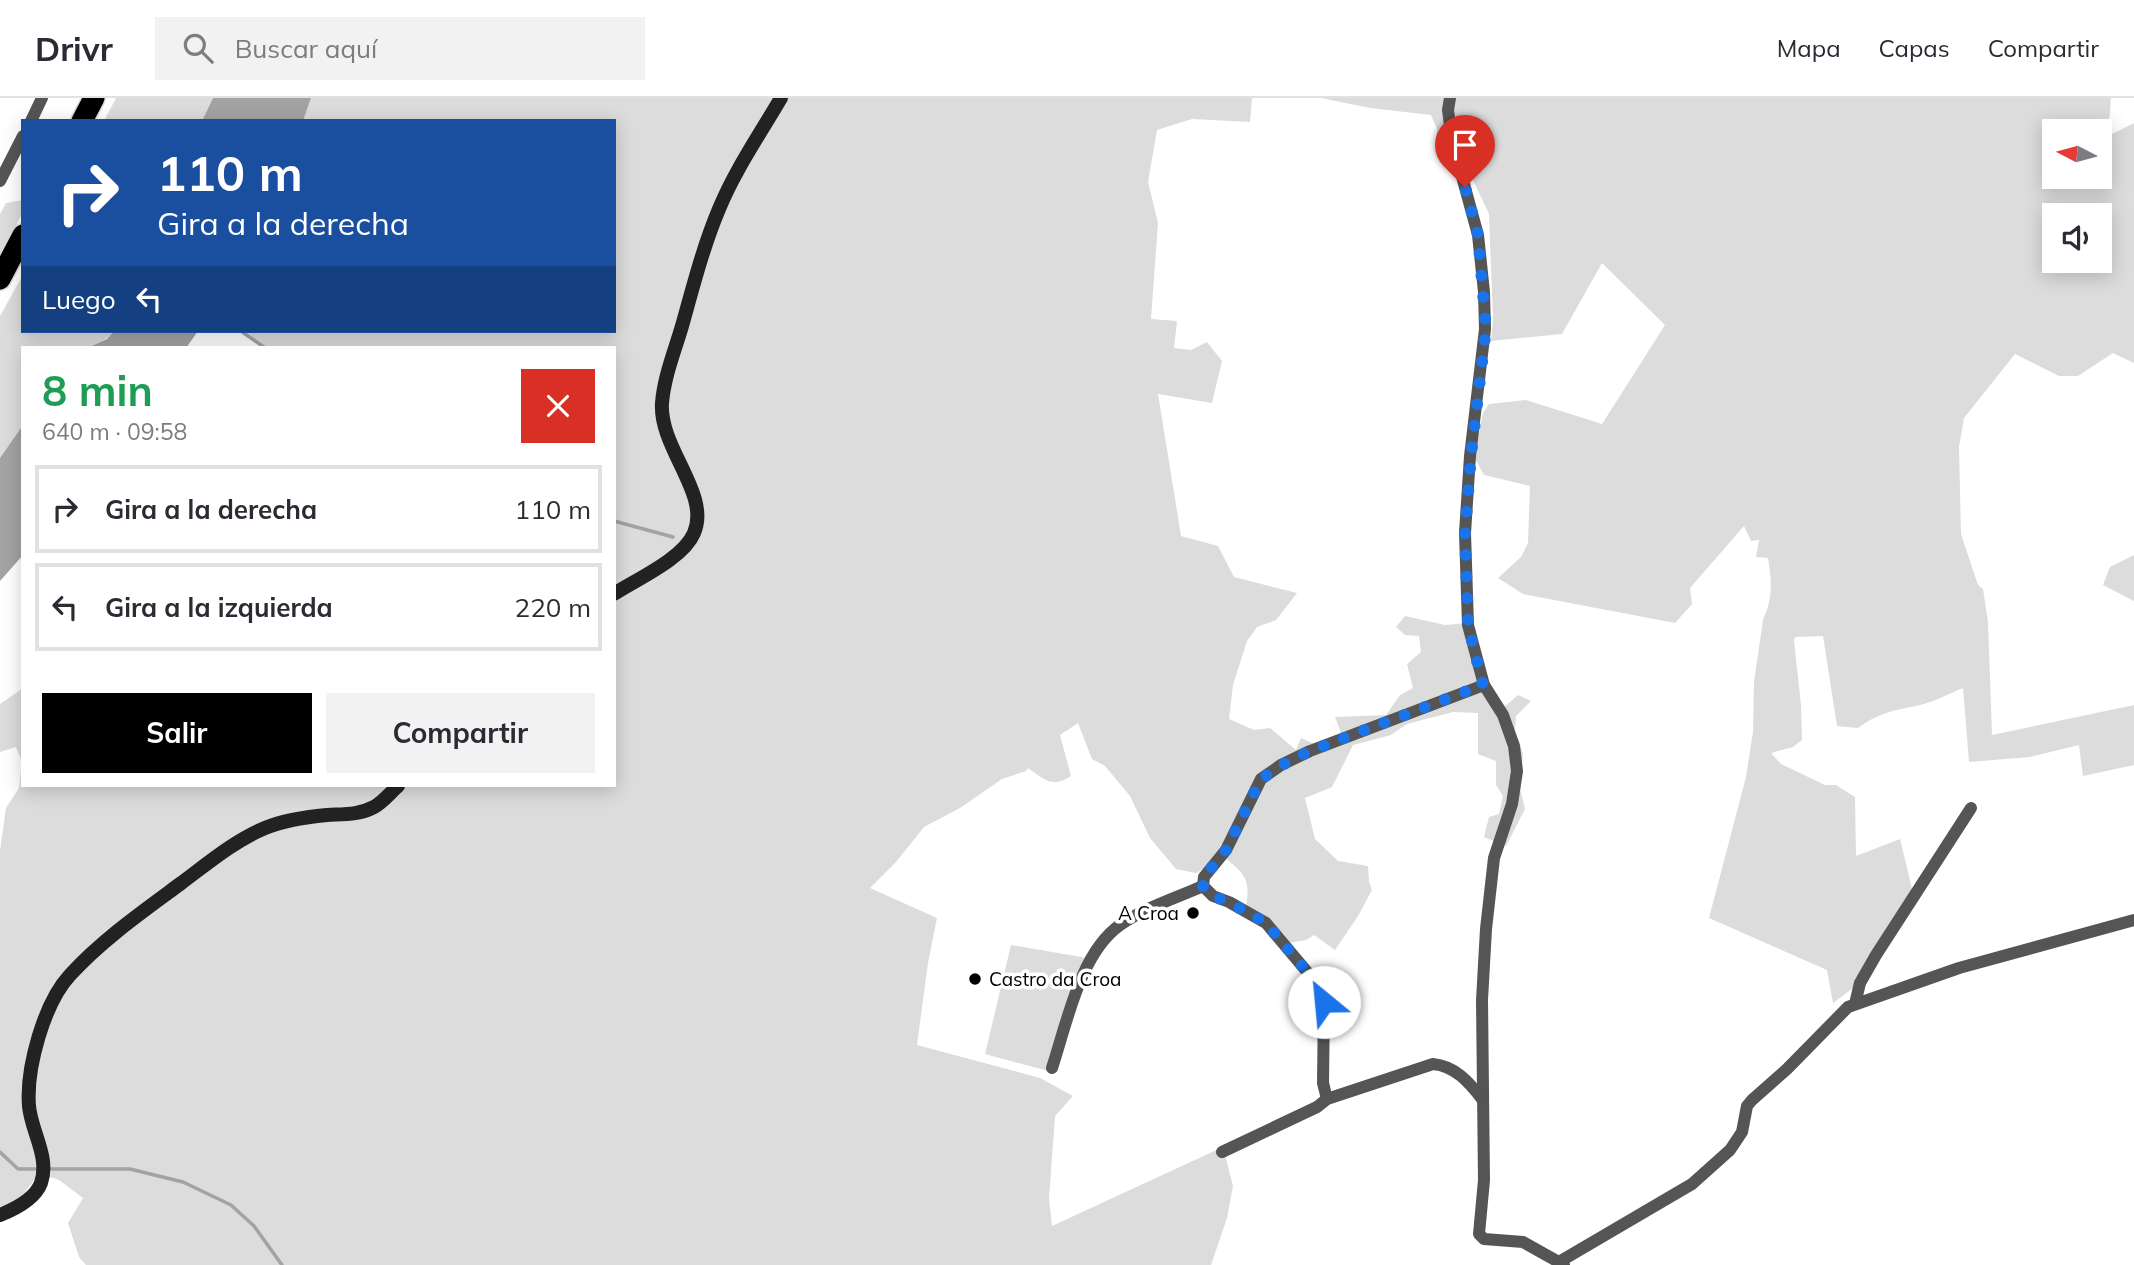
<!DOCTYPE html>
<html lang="es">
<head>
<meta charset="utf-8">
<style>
  :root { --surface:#fff; --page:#f2f2f3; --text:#2b2b33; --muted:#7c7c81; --line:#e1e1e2; --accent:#000 }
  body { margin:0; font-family:Mulish,sans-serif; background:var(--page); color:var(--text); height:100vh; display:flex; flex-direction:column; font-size:26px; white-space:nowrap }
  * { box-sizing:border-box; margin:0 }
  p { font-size:23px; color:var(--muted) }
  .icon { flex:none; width:38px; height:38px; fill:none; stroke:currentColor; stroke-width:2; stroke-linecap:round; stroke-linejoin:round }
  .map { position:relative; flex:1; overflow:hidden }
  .drawer { position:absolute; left:21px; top:248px; width:595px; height:441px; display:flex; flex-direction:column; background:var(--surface); border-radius:0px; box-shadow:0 4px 18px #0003 }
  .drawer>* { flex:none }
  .hud { position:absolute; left:21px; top:21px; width:595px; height:214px; border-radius:0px; box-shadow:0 4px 18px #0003; background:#1a4fa0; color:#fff; overflow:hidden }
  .needle { width:46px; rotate:276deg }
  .buttons { position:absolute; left:2042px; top:21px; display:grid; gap:14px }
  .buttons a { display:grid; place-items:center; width:70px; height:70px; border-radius:0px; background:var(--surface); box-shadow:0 4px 18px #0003; font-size:35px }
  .pin { position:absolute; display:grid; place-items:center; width:60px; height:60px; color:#fff; margin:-72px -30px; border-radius:50% 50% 50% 0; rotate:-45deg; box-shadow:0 0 7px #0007 }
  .pin .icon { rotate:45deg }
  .me { position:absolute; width:77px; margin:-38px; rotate:332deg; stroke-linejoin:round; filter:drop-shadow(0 0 5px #0008) }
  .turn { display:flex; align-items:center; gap:24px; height:147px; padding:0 21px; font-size:32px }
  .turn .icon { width:91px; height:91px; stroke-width:2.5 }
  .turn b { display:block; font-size:49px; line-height:60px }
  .then { display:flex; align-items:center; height:66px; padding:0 21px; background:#0003; gap:14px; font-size:26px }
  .round { display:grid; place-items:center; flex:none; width:74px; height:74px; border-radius:0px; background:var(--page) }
  .headline { display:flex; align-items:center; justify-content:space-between; height:119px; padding:0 21px }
  h1 { font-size:42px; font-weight:700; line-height:52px; color:#1e9e55 }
  .primary-button { display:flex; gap:14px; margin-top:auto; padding:14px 21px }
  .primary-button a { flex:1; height:80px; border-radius:0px; background:var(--accent); color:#fff; font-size:28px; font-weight:700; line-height:80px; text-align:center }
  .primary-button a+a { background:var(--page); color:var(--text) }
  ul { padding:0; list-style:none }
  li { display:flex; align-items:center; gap:21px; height:88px; margin:0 14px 10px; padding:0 7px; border:4px solid var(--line); border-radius:0px }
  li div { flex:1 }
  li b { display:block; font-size:26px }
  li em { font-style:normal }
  header { display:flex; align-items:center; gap:42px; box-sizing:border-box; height:98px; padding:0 35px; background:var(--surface); border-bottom:2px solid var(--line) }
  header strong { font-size:33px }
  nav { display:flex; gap:38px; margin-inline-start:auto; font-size:24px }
  .search { width:490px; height:63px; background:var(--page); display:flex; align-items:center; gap:18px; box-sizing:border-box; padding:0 24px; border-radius:0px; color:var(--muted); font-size:26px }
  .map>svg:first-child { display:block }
  .green { fill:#dcdcdc; fill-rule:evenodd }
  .water { fill:#a3a3a3 }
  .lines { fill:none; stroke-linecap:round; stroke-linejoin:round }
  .stream { stroke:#a3a3a3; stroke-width:3.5 }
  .highway-casing { stroke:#dbdbdb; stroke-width:24 }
  .street { stroke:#555; stroke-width:12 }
  .secondary { stroke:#222; stroke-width:14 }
  .highway { stroke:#000; stroke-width:21 }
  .route { stroke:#1a73e8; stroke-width:12; stroke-dasharray:0 21.6 }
  .poi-dot { fill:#000; stroke:#fff; stroke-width:2.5 }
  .labels { text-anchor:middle; stroke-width:7; stroke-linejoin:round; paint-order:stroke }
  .poi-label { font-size:19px; fill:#000; stroke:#fff; text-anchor:end }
</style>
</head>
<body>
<header>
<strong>Drivr</strong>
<div class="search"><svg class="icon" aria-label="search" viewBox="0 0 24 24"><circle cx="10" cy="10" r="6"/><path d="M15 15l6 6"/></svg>Buscar aquí</div>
<nav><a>Mapa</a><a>Capas</a><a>Compartir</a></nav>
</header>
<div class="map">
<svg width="2134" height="1167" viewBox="0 0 2134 1167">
  <rect width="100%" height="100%" fill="#fff"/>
  <g class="green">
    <path d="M 116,0 L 213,0 L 202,23 L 104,23 Z"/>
    <path d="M 311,0 L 1252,0 L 1250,24 L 1192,21 L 1157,32 L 1148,84 L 1158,125 L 1151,221 L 1177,223 L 1174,250 L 1191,252 L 1207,244 L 1222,263 L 1212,305 L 1158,296 L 1181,438 L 1218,448 L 1234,479 L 1297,495 L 1276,522 L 1257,529 L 1247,543 L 1233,587 L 1229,621 L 1254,632 L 1270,630 L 1296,652 L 1301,640 L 1317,647 L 1341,635 L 1335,619 L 1386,617 L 1400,597 L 1413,590 L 1407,566 L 1421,554 L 1419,538 L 1405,537 L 1396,529 L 1405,518 L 1445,527 L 1468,525 L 1489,598 L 1503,610 L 1518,597 L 1531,603 L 1516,618 L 1515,633 L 1523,655 L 1520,691 L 1525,711 L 1506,748 L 1484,739 L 1489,719 L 1499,716 L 1503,698 L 1496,687 L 1496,663 L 1478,656 L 1478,615 L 1453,614 L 1407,626 L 1391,637 L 1353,647 L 1332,689 L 1305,700 L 1315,741 L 1338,763 L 1368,768 L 1369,784 L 1372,792 L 1358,818 L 1335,852 L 1314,837 L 1306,842 L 1288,845 L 1246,809 C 1251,779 1244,776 1223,758 L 1196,775 L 1176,771 L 1150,740 L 1130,698 L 1105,668 L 1092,661 L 1078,625 L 1060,637 L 1071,678 C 1052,691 1044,681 1028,670 L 1026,673 L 1002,681 L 960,710 L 924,729 L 896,764 L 870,790 L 937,820 L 928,865 L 917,947 L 1040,980 L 1073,998 L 1055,1018 L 1049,1100 L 1052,1128 L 1223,1049 L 1233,1088 L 1227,1120 L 1211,1167 L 86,1167 L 79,1159 L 68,1125 L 83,1100 L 59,1082 L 39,1075 C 29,1089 17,1108 0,1115 L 0,753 L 6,710 L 19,690 L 22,664 L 16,649 L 0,654 L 0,606 L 23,590 L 23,688 L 614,688 L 614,250 L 264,250 L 246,233 L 614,233 L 614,23 L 303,23 Z"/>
    <path d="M 1321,0 L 2111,0 L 2108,38 L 2134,25 L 2134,265 L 2113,255 L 2078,278 L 2059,278 L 2015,256 L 1964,320 L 1959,349 L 1961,436 L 1978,487 L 1983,491 L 1988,524 L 1992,637 L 2134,607 L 2134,667 L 2083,678 L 2079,647 L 2030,659 L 1969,664 L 1963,590 C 1948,596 1932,605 1916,608 C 1894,612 1876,616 1858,630 L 1837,628 L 1823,538 L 1795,539 L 1794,543 L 1801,607 L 1802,642 L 1793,649 L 1771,655 L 1781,666 L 1825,687 L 1836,687 L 1855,699 L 1856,758 L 1900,741 L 1913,795 L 1864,882 L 1833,905 L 1827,872 L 1709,820 L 1746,679 L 1753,634 L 1754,584 L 1763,522 C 1773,499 1772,486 1768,460 L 1756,459 L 1759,442 L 1751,443 L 1744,428 L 1690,490 L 1692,506 L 1675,525 L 1523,496 L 1498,480 L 1521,459 L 1528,445 L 1530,388 L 1484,377 L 1474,359 L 1483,315 L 1489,306 L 1526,302 L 1602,326 L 1665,227 L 1602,165 L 1562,236 L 1491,243 L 1493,221 L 1489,116 L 1472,80 L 1455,55 L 1436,51 L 1437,31 L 1431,17 L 1370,10 ZM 2054,33 L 2100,33 L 2100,79 L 2054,79 ZM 2054,117 L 2100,117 L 2100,163 L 2054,163 Z"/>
    <path d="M 23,102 L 23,114 L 0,157 L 0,116 L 6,105 Z"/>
    <path d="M 23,177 L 23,233 L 114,233 C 93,258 53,250 23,250 L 23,327 L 0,360 L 0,218 Z"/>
    <path d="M 2134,457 L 2134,503 L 2103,487 L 2110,469 Z"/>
    <path d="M 1011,847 L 1087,860 L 1048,973 L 985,956 Z"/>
  </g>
  <g class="water">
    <path d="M 213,0 L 311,0 L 303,23 L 202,23 Z"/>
    <path d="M 114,233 L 198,233 L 186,250 L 87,250 L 107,241 Z"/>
    <path d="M 23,327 L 23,457 L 0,483 L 0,360 Z"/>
  </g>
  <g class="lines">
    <g class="stream">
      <path d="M 241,233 L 265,250"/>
      <path d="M 614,423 L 673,439"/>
      <path d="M 0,1054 L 18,1071 L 38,1071"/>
      <path d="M 46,1071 L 130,1071 L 183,1084 L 231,1107 L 254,1128 L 282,1167"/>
    </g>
    <g class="highway-casing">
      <g id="highway">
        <path d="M 82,23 L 94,0"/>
        <path d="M 0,181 L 23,137"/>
      </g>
    </g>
    <g class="street">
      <path d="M 1450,0 L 1448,12 L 1452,42 L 1478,137 L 1484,194 L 1485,231 L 1470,358 L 1465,435 L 1468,527 L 1484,587 L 1503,617 L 1514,648 L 1517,673 L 1512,706 L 1494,760 L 1486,831 L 1482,902 L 1484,1082 L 1479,1136 L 1484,1141 L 1523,1144 L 1564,1167"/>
      <path d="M 31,23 L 42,0"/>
      <path d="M 0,83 L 23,38"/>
      <path d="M 1855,906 L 1860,885 L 1876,857 L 1971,710"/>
      <path d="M 1052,970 C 1067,925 1080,855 1120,827 C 1144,810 1176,800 1203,788"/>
      <path d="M 1327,1001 L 1323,985 L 1324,904 L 1319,888 L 1266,825 L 1229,804 L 1213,798 L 1203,788 L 1204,779 L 1226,752 L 1261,681 L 1281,667 L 1310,653 L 1484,587"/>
      <path d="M 1222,1054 L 1317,1009 L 1327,1001 L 1433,966 C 1455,968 1469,984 1482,1001"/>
      <path d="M 1559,1164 L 1692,1086 L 1730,1052 L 1742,1034 L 1747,1008 L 1752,1002 L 1787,971 L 1848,909 L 1959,870 L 2134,822"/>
    </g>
    <g class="secondary">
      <path d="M 614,496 C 637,481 683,461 694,435 C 711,396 659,350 662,305 C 664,279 675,252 682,228 C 693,189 703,149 719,111 C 735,72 760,36 781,0"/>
      <path d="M 0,1117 C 15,1111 35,1101 41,1085 C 50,1059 31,1033 29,1008 C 26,970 44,905 70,877 C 102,842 142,814 180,786 C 207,766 234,743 265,730 C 284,722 306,719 327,717 C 343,716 359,717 374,709 C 383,704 390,695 398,688"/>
    </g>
    <use href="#highway" class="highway"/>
  </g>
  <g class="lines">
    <path class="route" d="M 1324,904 L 1319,888 L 1266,825 L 1229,804 L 1213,798 L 1203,788 L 1204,779 L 1226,752 L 1261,681 L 1282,667 L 1310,653 L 1483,587 L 1468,527 L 1465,435 L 1471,358 L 1486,231 L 1478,137 L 1465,89"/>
  </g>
  <g class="poi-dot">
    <circle cx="1193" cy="815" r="7"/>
    <circle cx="975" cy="881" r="7"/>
  </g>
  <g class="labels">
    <g class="poi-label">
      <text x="1179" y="822">A Croa</text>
      <text x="989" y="888" text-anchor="start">Castro da Croa</text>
    </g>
  </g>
</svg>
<div class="buttons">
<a><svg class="needle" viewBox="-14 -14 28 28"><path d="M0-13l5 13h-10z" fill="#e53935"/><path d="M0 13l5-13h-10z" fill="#7c7c81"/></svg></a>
<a><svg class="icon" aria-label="sound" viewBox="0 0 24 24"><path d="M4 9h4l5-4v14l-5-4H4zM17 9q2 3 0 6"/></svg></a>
</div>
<div class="pin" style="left:1465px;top:89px;background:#d93025"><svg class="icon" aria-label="arrive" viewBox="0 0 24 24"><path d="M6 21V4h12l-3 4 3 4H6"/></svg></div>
<svg class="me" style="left:1324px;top:904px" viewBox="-20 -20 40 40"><circle r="19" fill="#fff"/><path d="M0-13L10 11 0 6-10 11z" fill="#1a73e8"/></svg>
<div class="hud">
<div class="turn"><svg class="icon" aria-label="right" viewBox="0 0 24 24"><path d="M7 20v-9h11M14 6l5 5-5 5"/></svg><div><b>110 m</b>Gira a la derecha</div></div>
<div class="then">Luego<svg class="icon" aria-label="left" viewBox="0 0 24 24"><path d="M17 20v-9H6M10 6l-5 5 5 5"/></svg></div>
</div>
<section class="drawer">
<div class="headline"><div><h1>8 min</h1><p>640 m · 09:58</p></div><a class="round" style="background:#d93025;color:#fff"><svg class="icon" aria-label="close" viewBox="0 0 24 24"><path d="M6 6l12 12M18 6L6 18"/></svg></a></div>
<ul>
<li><svg class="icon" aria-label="right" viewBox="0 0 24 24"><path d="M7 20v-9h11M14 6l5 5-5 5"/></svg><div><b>Gira a la derecha</b></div><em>110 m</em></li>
<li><svg class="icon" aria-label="left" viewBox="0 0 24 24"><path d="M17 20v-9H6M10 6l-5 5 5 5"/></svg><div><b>Gira a la izquierda</b></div><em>220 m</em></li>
</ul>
<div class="primary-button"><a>Salir</a><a>Compartir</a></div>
</section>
</div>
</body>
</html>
